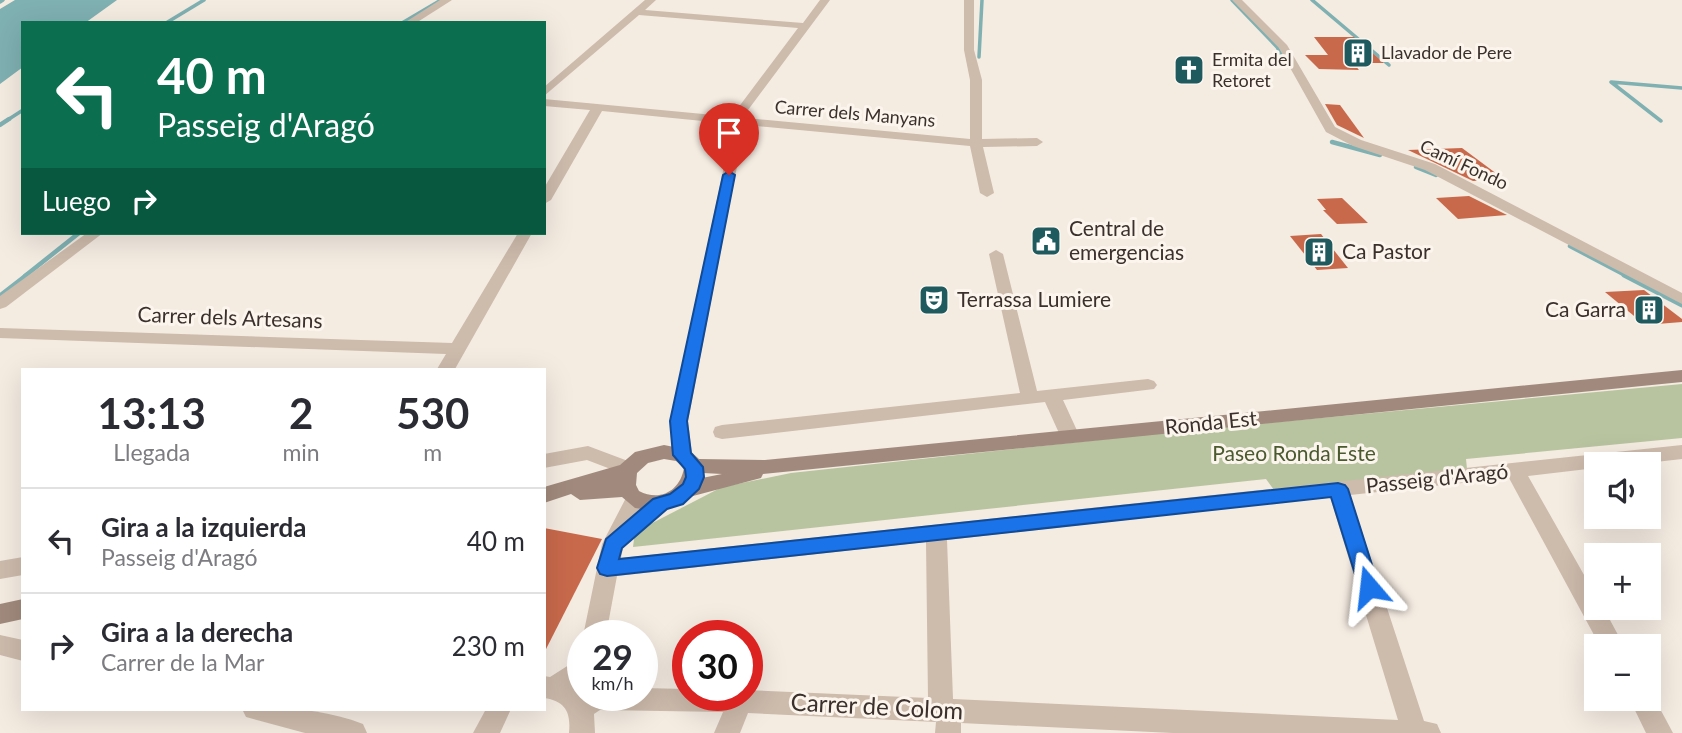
<!DOCTYPE html>
<html lang="es">
<head>
<meta charset="utf-8">
<style>
  :root { --surface:#fff; --page:#f7f7f7; --text:#2b2b33; --muted:#7c7c81; --line:#e1e1e2 }
  body { margin:0; font-family:Lato,sans-serif; background:var(--page); color:var(--text); height:100vh; display:flex; flex-direction:column; font-size:26px; white-space:nowrap }
  * { box-sizing:border-box; margin:0 }
  p { font-size:23px; color:var(--muted) }
  .icon { flex:none; width:38px; height:38px; fill:none; stroke:currentColor; stroke-width:2; stroke-linecap:round; stroke-linejoin:round }
  .map { position:relative; flex:1; overflow:hidden }
  .details { position:absolute; left:21px; top:368px; width:525px; height:343px; display:flex; flex-direction:column; background:var(--surface); border-radius:0px; box-shadow:0 7px 28px #0002 }
  .details>* { flex:none }
  .banner { position:absolute; left:21px; top:21px; width:525px; height:214px; border-radius:0px; box-shadow:0 7px 28px #0002; background:#0b6e4f; color:#fff; overflow:hidden }
  .buttons { position:absolute; left:1584px; top:452px; display:grid; gap:14px }
  .buttons a { display:grid; place-items:center; width:77px; height:77px; border-radius:0px; background:var(--surface); box-shadow:0 7px 28px #0002; font-size:35px }
  .speed { position:absolute; left:567px; top:620px; display:flex; gap:14px; font-size:35px; font-weight:700; text-align:center }
  .speed>* { display:grid; place-content:center; width:91px; height:91px; border-radius:50%; background:var(--surface); box-shadow:0 7px 28px #0002; line-height:1 }
  .speed small { font-size:18px; font-weight:400 }
  .speed .limit { border:10px solid #d22; background:#fff; color:#111 }
  .pin { position:absolute; display:grid; place-items:center; width:60px; height:60px; color:#fff; margin:-72px -30px; border-radius:50% 50% 50% 0; rotate:-45deg; box-shadow:0 0 7px #0007 }
  .pin .icon { rotate:45deg }
  .me { position:absolute; width:77px; margin:-38px; rotate:343deg; stroke-linejoin:round; filter:drop-shadow(0 0 5px #0008) }
  .turn { display:flex; align-items:center; gap:24px; height:147px; padding:0 21px; font-size:32px }
  .turn .icon { width:91px; height:91px; stroke-width:2.5 }
  .turn b { display:block; font-size:49px; line-height:60px }
  .then { display:flex; align-items:center; height:66px; padding:0 21px; background:#0003; gap:14px; font-size:26px }
  .eta { display:flex; justify-content:space-evenly; align-items:center; height:119px; text-align:center }
  .eta b { font-size:42px; font-weight:700; line-height:49px }
  ul { padding:0; list-style:none }
  li { display:flex; align-items:center; gap:21px; height:105px; padding:0 21px; border-top:2px solid var(--line) }
  li div { flex:1 }
  li b { display:block; font-size:26px }
  li em { font-style:normal }
  .map>svg:first-child { display:block }
  .green { fill:#b8c4a0 }
  .water { fill:#7fb0b2 }
  .lines { fill:none; stroke-linecap:round; stroke-linejoin:round }
  .stream-far2 { stroke:#7fb0b2; stroke-width:3.5 }
  .stream-far1 { stroke:#7fb0b2; stroke-width:4.5 }
  .stream { stroke:#7fb0b2; stroke-width:5 }
  .building { fill:#c8694b }
  .minor { fill:#cdbbac; fill-rule:evenodd }
  .secondary { fill:#a18a7d; fill-rule:evenodd }
  .route { fill:#1a73e8; stroke:#114b97; stroke-width:2 }
  .labels { text-anchor:middle; stroke-width:6; stroke-linejoin:round; paint-order:stroke }
  .far-poi-label { font-size:18px; fill:#3b302b; stroke:#fbf5ee; text-anchor:start }
  .far-street-label { font-size:18px; fill:#3b302b; stroke:#fbf5ee }
  .poi-label { font-size:21px; fill:#3b302b; stroke:#fbf5ee; text-anchor:start }
  .street-label { font-size:21px; fill:#3b302b; stroke:#fbf5ee }
  .park-label { font-size:21px; fill:#4a5a2e; stroke:#fbf5ee }
  .near-street-label { font-size:24px; fill:#3b302b; stroke:#fbf5ee }
</style>
</head>
<body>
<div class="map">
<svg width="1682" height="733" viewBox="0 0 1682 733">
  <rect width="100%" height="100%" fill="#f4ebe1"/>
  <path class="green" d="M 1682,384 L 1682,438 L 1466,459 L 1467,469 L 1274,490 L 1266,479 L 633,547 L 635,532 L 722,487 L 791,473 L 1181,431 Z"/>
  <path class="water" d="M 15,0 L 117,0 L 85,23 L 23,23 L 23,67 L 0,84 L 0,9 Z"/>
  <g class="lines">
    <g class="stream-far2">
      <path d="M 1232,0 L 1277,47 L 1288,67"/>
      <path d="M 1312,0 L 1389,65"/>
      <path d="M 0,2 L 3,0"/>
      <path d="M 166,23 L 204,0"/>
      <path d="M 402,23 L 441,0"/>
      <path d="M 979,57 L 982,0"/>
      <path d="M 6,121 L 23,110"/>
      <path d="M 1661,121 L 1611,82 L 1682,88"/>
    </g>
    <g class="stream-far1">
      <path d="M 0,125 L 9,119"/>
      <path d="M 1332,142 L 1380,155"/>
      <path d="M 1416,167 L 1436,175"/>
      <path d="M 1570,246 L 1627,276"/>
      <path d="M 25,276 L 79,233"/>
    </g>
    <g class="stream">
      <path d="M 1624,275 L 1682,305"/>
      <path d="M 0,296 L 27,275"/>
    </g>
  </g>
  <g class="building">
    <path d="M 1314,37 L 1354,37 L 1384,63 L 1353,63 L 1359,70 L 1319,69 L 1305,55 L 1328,55 Z"/>
    <path d="M 1325,104 L 1340,105 L 1364,138 L 1337,125 Z"/>
    <path d="M 1462,148 L 1505,180 L 1473,181 L 1408,150 Z"/>
    <path d="M 1469,196 L 1507,215 L 1458,219 L 1436,198 Z"/>
    <path d="M 1342,198 L 1368,223 L 1337,224 L 1323,210 L 1326,210 L 1317,199 Z"/>
    <path d="M 1321,234 L 1348,268 L 1317,270 L 1290,236 Z"/>
    <path d="M 1644,290 L 1682,319 L 1682,322 L 1645,325 L 1605,292 Z"/>
    <path d="M 544,528 L 602,539 L 544,653 Z"/>
  </g>
  <g class="lines">
    <g class="minor">
      <path d="M 440,0 L 452,0 L 416,23 L 404,23 Z"/>
      <path d="M 645,0 L 656,0 L 645,10 L 803,23 L 820,0 L 830,0 L 748,110 L 746,118 L 970,139 L 970,80 L 964,50 L 964,0 L 974,0 L 974,50 L 982,80 L 982,139 L 1037,138 L 1043,142 L 1037,146 L 983,147 L 994,193 L 987,197 L 980,193 L 970,146 L 745,125 L 688,421 L 692,455 L 689,460 L 675,460 L 672,455 L 670,421 L 733,124 L 602,111 L 551,200 L 544,204 L 544,188 L 590,110 L 544,106 L 544,99 L 735,117 L 738,108 L 798,28 L 639,15 L 544,96 L 544,87 Z"/>
      <path d="M 1232,0 L 1242,0 L 1287,45 L 1335,127 L 1361,140 L 1435,164 L 1682,293 L 1682,304 L 1425,170 L 1353,146 L 1326,132 L 1279,48 Z"/>
      <path d="M 87,233 L 103,233 L 6,307 L 0,309 L 0,296 Z"/>
      <path d="M 518,233 L 532,233 L 455,369 L 437,369 L 446,354 L 0,338 L 0,328 L 452,343 Z"/>
      <path d="M 996,250 L 1003,254 L 1037,391 L 1148,379 L 1154,381 L 1157,385 L 1154,389 L 1063,400 L 1080,437 L 1077,442 L 1063,442 L 1045,402 L 722,439 L 715,437 L 713,432 L 715,427 L 722,425 L 1020,393 L 989,254 Z"/>
      <path d="M 1682,445 L 1682,459 L 1638,464 L 1596,464 L 1596,468 L 1528,476 L 1596,596 L 1596,607 L 1603,607 L 1624,646 L 1600,646 L 1509,478 L 1350,495 L 1424,721 L 1437,724 L 1441,733 L 1173,733 L 961,723 L 961,733 L 935,733 L 936,722 L 748,713 L 740,733 L 714,733 L 723,712 L 600,710 L 594,714 L 595,733 L 569,733 C 571,713 566,701 544,698 L 544,676 L 550,677 L 583,656 L 583,681 L 576,686 L 583,695 L 642,695 L 642,688 L 688,689 L 688,695 L 747,695 L 747,690 L 928,698 L 926,542 L 617,576 L 606,635 L 583,636 L 602,544 L 628,494 L 635,491 L 642,494 L 645,499 L 641,509 L 660,496 L 667,499 L 670,504 L 623,548 L 621,558 ZM 1330,497 L 1398,720 L 953,699 L 947,540 Z"/>
      <path d="M 588,446 L 636,464 L 639,469 L 636,474 L 629,476 L 587,460 L 544,468 L 544,454 Z"/>
      <path d="M 23,557 L 23,575 L 0,579 L 0,561 Z"/>
      <path d="M 0,635 L 23,640 L 23,661 L 0,655 Z"/>
      <path d="M 1648,689 L 1650,690 L 1673,733 L 1646,733 L 1629,698 L 1648,698 Z"/>
      <path d="M 242,709 C 283,707 324,709 363,724 L 367,733 L 305,733 L 246,717 Z"/>
      <path d="M 486,709 L 511,709 L 500,733 L 473,733 Z"/>
    </g>
    <g class="secondary">
      <path d="M 1682,370 L 1682,382 L 763,474 L 761,478 L 693,496 L 678,506 L 656,511 L 635,508 L 622,497 L 580,500 L 571,494 L 544,503 L 544,487 L 620,465 L 635,452 L 664,445 L 689,450 L 699,459 L 765,460 ZM 664,459 L 676,461 L 684,468 C 680,491 660,502 639,491 L 636,485 L 637,473 L 648,463 ZM 703,473 L 722,474 L 702,478 Z"/>
      <path d="M 23,599 L 23,619 L 0,624 L 0,604 Z"/>
    </g>
  </g>
  <path class="route" d="M 729,171 L 735,175 L 687,421 L 691,453 L 703,467 L 704,477 L 699,489 L 683,504 L 667,509 L 622,548 L 619,559 L 1338,483 L 1345,485 L 1348,489 L 1379,587 L 1376,593 L 1369,595 L 1362,593 L 1359,587 L 1331,497 L 607,576 L 600,574 L 597,568 L 606,539 L 653,499 L 670,494 L 683,484 L 686,477 L 685,469 L 673,455 L 670,421 L 723,175 Z"/>
  <defs>
    <g id="building-square" transform="scale(1.575)"><rect x="-9" y="-9" width="18" height="18" rx="4" fill="#1f5a5e" stroke="#fbf5ee"/><path d="M-4-6H4V6H1V3H-1V6H-4ZM-2.5-4.3h1.7v1.8h-1.7ZM.8-4.3h1.7v1.8H.8ZM-2.5-1h1.7V.8h-1.7ZM.8-1h1.7V.8H.8Z" fill="#fff"/></g>
    <g id="church-square" transform="scale(1.575)"><rect x="-9" y="-9" width="18" height="18" rx="4" fill="#1f5a5e" stroke="#fbf5ee"/><path d="M-1.2-6h2.4v3.5h3.3v2.4h-3.3V6h-2.4V-.1h-3.3v-2.4h3.3Z" fill="#fff"/></g>
    <g id="civic-square" transform="scale(1.575)"><rect x="-9" y="-9" width="18" height="18" rx="4" fill="#1f5a5e" stroke="#fbf5ee"/><path d="M-.6-6.5H3V-4.5H.6V-3L4-1V1h2V6H-6V1h2V-1L-.6-3ZM-1.2 2.5V6h2.4V2.5Z" fill="#fff"/></g>
    <g id="theatre-square" transform="scale(1.575)"><rect x="-9" y="-9" width="18" height="18" rx="4" fill="#1f5a5e" stroke="#fbf5ee"/><path d="M-5-5.5Q0-4 5-5.5V0Q5 5 0 6Q-5 5-5 0ZM-3.3-2.5H-1v1.5H-3.3ZM1-2.5H3.3v1.5H1ZM-2.8 1Q0 5.5 2.8 1Z" fill="#fff"/></g>
  </defs>
  <g fill-rule="evenodd">
    <use href="#building-square" x="1358" y="53"/>
    <use href="#church-square" x="1189" y="70"/>
    <use href="#civic-square" x="1046" y="241"/>
    <use href="#building-square" x="1319" y="252"/>
    <use href="#theatre-square" x="934" y="300"/>
    <use href="#building-square" x="1649" y="310"/>
  </g>
  <g class="labels">
    <g class="far-poi-label">
      <text x="1381" y="59">Llavador de Pere</text>
      <text x="1212" y="66">Ermita del<tspan x="1212" dy="21">Retoret</tspan></text>
    </g>
    <g class="far-street-label">
      <text transform="translate(855 114) rotate(5)" y="6">Carrer dels Manyans</text>
      <text transform="translate(1464 165) rotate(25)" y="6">Camí Fondo</text>
    </g>
    <g class="poi-label">
      <text x="1069" y="236">Central de<tspan x="1069" dy="24">emergencias</tspan></text>
      <text x="1342" y="259">Ca Pastor</text>
      <text x="957" y="307">Terrassa Lumiere</text>
      <text x="1626" y="317" text-anchor="end">Ca Garra</text>
    </g>
    <g class="street-label">
      <text transform="translate(230 318) rotate(2)" y="7">Carrer dels Artesans</text>
      <text transform="translate(1211 423) rotate(-6)" y="7">Ronda Est</text>
      <text transform="translate(1437 479) rotate(-6)" y="7">Passeig d'Aragó</text>
    </g>
    <g class="park-label">
      <text x="1294" y="461">Paseo Ronda Este</text>
    </g>
    <g class="near-street-label">
      <text transform="translate(877 707) rotate(3)" y="8">Carrer de Colom</text>
    </g>
  </g>
</svg>
<div class="buttons">
<a><svg class="icon" aria-label="sound" viewBox="0 0 24 24"><path d="M4 9h4l5-4v14l-5-4H4zM17 9q2 3 0 6"/></svg></a>
<a>+</a>
<a>−</a>
</div>
<div class="speed"><div>29<small>km/h</small></div><div class="limit">30</div></div>
<div class="pin" style="left:729px;top:175px;background:#d93025"><svg class="icon" aria-label="arrive" viewBox="0 0 24 24"><path d="M6 21V4h12l-3 4 3 4H6"/></svg></div>
<svg class="me" style="left:1369px;top:587px" viewBox="-20 -20 40 40"><path d="M0-17L14 15 0 8-14 15z" fill="#1a73e8" stroke="#fff" stroke-width="4"/></svg>
<div class="banner">
<div class="turn"><svg class="icon" aria-label="left" viewBox="0 0 24 24"><path d="M17 20v-9H6M10 6l-5 5 5 5"/></svg><div><b>40 m</b>Passeig d'Aragó</div></div>
<div class="then">Luego<svg class="icon" aria-label="right" viewBox="0 0 24 24"><path d="M7 20v-9h11M14 6l5 5-5 5"/></svg></div>
</div>
<section class="details">
<div class="eta">
<div><b>13:13</b><p>Llegada</p></div>
<div><b>2</b><p>min</p></div>
<div><b>530</b><p>m</p></div>
</div>
<ul>
<li><svg class="icon" aria-label="left" viewBox="0 0 24 24"><path d="M17 20v-9H6M10 6l-5 5 5 5"/></svg><div><b>Gira a la izquierda</b><p>Passeig d'Aragó</p></div><em>40 m</em></li>
<li><svg class="icon" aria-label="right" viewBox="0 0 24 24"><path d="M7 20v-9h11M14 6l5 5-5 5"/></svg><div><b>Gira a la derecha</b><p>Carrer de la Mar</p></div><em>230 m</em></li>
</ul>
</section>
</div>
</body>
</html>
